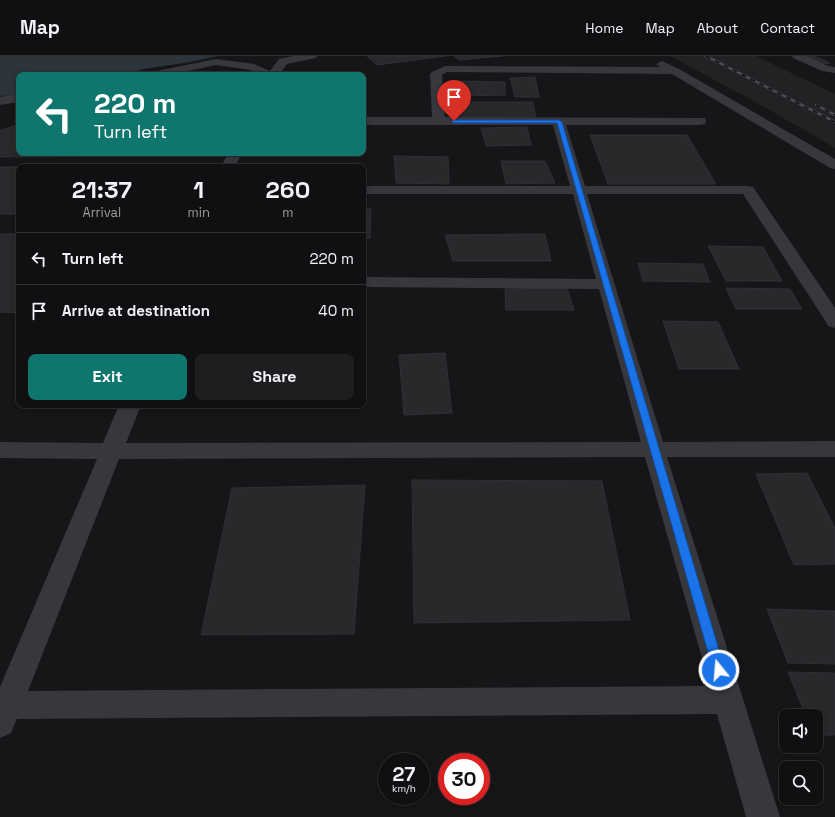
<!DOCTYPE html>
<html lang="en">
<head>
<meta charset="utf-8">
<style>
  :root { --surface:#101012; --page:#1e1e20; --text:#f1f3f6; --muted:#9c9d9f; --line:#303032; --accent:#0f766e }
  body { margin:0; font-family:"Space Grotesk",sans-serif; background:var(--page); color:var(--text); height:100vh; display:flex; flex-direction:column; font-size:15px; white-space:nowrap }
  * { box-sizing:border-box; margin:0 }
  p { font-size:13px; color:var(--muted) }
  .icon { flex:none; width:22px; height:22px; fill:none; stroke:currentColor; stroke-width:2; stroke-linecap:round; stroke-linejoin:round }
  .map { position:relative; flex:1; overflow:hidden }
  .details { position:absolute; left:16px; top:108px; width:350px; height:244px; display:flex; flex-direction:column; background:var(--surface); border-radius:8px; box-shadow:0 2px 6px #0003,0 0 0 1px var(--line) }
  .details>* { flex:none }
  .top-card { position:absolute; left:16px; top:16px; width:350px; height:84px; border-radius:8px; box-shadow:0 2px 6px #0003,0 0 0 1px var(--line); background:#0f766e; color:#fff; overflow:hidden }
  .buttons { position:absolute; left:779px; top:653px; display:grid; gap:8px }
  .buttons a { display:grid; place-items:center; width:44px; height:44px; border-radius:8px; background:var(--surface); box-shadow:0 2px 6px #0003,0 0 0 1px var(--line); font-size:20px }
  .speed { position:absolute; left:378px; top:697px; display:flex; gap:8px; font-size:20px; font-weight:700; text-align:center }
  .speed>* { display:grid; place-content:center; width:52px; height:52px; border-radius:50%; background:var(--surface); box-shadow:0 2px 6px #0003,0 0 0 1px var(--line); line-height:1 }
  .speed small { font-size:10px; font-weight:400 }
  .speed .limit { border:6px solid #d22; background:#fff; color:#111 }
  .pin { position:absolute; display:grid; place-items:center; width:34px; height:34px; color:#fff; margin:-41px -17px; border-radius:50% 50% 50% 0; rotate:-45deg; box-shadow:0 0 4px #0007 }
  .pin .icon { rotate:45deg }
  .me { position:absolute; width:44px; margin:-22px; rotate:343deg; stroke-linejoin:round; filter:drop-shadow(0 0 3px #0008) }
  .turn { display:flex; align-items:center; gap:14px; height:84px; padding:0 12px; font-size:18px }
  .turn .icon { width:52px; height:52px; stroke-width:2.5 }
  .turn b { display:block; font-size:28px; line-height:34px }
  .eta { display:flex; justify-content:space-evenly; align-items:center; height:68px; text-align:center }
  .eta b { font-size:24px; font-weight:800; line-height:28px }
  .cta { display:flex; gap:8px; margin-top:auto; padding:8px 12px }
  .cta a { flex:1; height:46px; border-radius:8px; background:var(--accent); color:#fff; font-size:16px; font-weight:800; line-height:46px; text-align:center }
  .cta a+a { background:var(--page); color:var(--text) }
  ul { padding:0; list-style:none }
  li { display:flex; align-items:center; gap:12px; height:52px; padding:0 12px; border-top:1px solid var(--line) }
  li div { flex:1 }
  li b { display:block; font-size:15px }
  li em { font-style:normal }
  header { display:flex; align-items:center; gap:24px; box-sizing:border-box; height:56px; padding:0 20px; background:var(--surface); border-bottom:1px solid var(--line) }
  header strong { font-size:19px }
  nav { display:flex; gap:22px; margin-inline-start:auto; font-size:14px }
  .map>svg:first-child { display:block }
  .built { fill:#222225 }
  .water { fill:#2c353c }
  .building { fill:#29292c; stroke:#303034 }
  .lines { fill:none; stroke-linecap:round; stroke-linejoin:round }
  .minor { fill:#37383d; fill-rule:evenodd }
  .rail-casing { stroke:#4a4c52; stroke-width:2.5 }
  .rail { stroke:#111113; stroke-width:1.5; stroke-dasharray:5; stroke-linecap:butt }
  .route { fill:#1a73e8; stroke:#114b97 }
</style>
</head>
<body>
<header>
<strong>Map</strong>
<nav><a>Home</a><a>Map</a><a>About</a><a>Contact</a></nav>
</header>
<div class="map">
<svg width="835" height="761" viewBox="0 0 835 761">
  <rect width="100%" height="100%" fill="#161618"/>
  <path class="built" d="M 670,0 L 756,0 L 835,38 L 835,92 L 759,48 Z"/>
  <path class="water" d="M 0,0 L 218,0 L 190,6 L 144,13 L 122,19 L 19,19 L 19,39 L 0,40 Z"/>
  <g class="building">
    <path d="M 367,0 L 446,0 L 377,9 Z"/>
    <path d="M 454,0 L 503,0 L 459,4 Z"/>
    <path d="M 803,0 L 814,0 L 830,7 L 822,8 Z"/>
    <path d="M 535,21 L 539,41 L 515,41 L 510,22 Z"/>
    <path d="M 459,25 L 505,26 L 505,39 L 460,40 Z"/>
    <path d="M 458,46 L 533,46 L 536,63 L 462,62 Z"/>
    <path d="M 19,69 L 19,97 L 181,97 L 179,100 L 0,101 L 0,74 Z"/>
    <path d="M 527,71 L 531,89 L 486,90 L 481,72 Z"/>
    <path d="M 590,79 L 687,79 L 716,128 L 608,128 Z"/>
    <path d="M 265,97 L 309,97 L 308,99 L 264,99 Z"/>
    <path d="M 394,100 L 448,101 L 449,128 L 396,127 Z"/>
    <path d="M 501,105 L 545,105 L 555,127 L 506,128 Z"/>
    <rect x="0" y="111" width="19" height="47"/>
    <path d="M 363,153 L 371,153 L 370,182 L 363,182 Z"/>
    <path d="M 0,178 L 19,178 L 19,257 L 0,256 Z"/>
    <path d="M 545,178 L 551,205 L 453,205 L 445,179 Z"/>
    <path d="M 708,190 L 763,191 L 782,225 L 726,225 Z"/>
    <path d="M 638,207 L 703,208 L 710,226 L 643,225 Z"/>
    <path d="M 567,232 L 574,254 L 506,254 L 505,233 Z"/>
    <path d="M 726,232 L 790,233 L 802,253 L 736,253 Z"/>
    <path d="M 663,265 L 718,266 L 739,313 L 679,313 Z"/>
    <path d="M 445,297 L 452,357 L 404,359 L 399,299 Z"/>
    <path d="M 807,417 L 835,472 L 835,508 L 794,509 L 756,418 Z"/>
    <path d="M 412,424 L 602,425 L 630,564 L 414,567 Z"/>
    <path d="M 365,429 L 354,578 L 201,579 L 232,432 Z"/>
    <path d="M 767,553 L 835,555 L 835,608 L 788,607 Z"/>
    <path d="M 788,616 L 835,617 L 835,679 L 816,679 L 816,660 L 806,660 Z"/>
  </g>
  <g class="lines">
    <g class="minor">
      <path d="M 293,0 L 317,0 L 316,2 L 287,8 L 279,19 L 261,19 L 251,14 L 216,9 L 169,19 L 146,19 L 148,17 L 152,16 L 216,3 L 254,8 L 270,15 L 279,3 Z"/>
      <path d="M 792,0 L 806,0 L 828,10 L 835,11 L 835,17 L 822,15 L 793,2 Z"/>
      <path d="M 662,5 L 679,13 L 835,103 L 835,113 L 830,112 L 672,18 L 447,16 L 442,19 L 445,61 L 705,62 L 706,65 L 705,68 L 700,69 L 566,69 L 585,130 L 748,130 L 753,131 L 835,252 L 835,272 L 828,270 L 826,266 L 743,138 L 587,138 L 663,386 L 835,385 L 835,401 L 667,401 L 780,761 L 746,761 L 717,658 L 17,663 L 11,677 L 0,682 L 0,631 L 97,403 L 0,402 L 0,386 L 103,387 L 119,349 L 141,349 L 126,387 L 641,386 L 599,233 L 363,231 L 363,221 L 596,223 L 573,138 L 363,138 L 363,130 L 570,130 L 553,69 L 363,69 L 363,61 L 432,61 L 430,18 L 432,16 L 445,10 L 660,11 L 656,8 ZM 645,401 L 710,630 L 28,635 L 119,403 Z"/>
      <path d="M 19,38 L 19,46 L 0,49 L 0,41 Z"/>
      <path d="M 228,97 L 242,97 L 235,111 L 221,111 Z"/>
    </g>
    <g class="rail-casing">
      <g id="rail">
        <path d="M 706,0 L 835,66"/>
        <path d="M 816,49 L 835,59"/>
      </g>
    </g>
    <use href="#rail" class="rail"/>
  </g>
  <path class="route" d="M 452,64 L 559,64 L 562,66 L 725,614 L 723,618 L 719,620 L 715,618 L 713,614 L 557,67 L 454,67 L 452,66 Z"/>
</svg>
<div class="buttons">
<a><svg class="icon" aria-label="sound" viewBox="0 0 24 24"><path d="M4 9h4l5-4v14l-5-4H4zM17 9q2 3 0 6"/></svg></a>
<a><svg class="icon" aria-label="search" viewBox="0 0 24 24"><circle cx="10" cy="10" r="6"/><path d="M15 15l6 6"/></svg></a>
</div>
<div class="speed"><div>27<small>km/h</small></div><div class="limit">30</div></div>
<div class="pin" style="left:454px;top:65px;background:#d93025"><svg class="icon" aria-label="arrive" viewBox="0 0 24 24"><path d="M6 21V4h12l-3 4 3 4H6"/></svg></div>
<svg class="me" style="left:719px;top:614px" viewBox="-20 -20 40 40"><circle r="17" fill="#1a73e8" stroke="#fff" stroke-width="3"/><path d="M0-11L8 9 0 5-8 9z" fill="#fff"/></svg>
<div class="top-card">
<div class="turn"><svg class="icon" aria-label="left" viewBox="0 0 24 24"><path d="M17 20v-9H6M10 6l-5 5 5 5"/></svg><div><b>220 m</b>Turn left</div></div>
</div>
<section class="details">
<div class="eta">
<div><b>21:37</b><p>Arrival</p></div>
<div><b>1</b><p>min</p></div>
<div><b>260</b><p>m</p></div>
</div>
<ul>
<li><svg class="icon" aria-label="left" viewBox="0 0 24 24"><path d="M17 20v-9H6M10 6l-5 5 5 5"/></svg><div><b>Turn left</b></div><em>220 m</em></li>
<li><svg class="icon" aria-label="arrive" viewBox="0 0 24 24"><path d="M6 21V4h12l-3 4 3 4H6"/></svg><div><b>Arrive at destination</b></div><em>40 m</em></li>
</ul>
<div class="cta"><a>Exit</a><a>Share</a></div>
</section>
</div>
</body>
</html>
